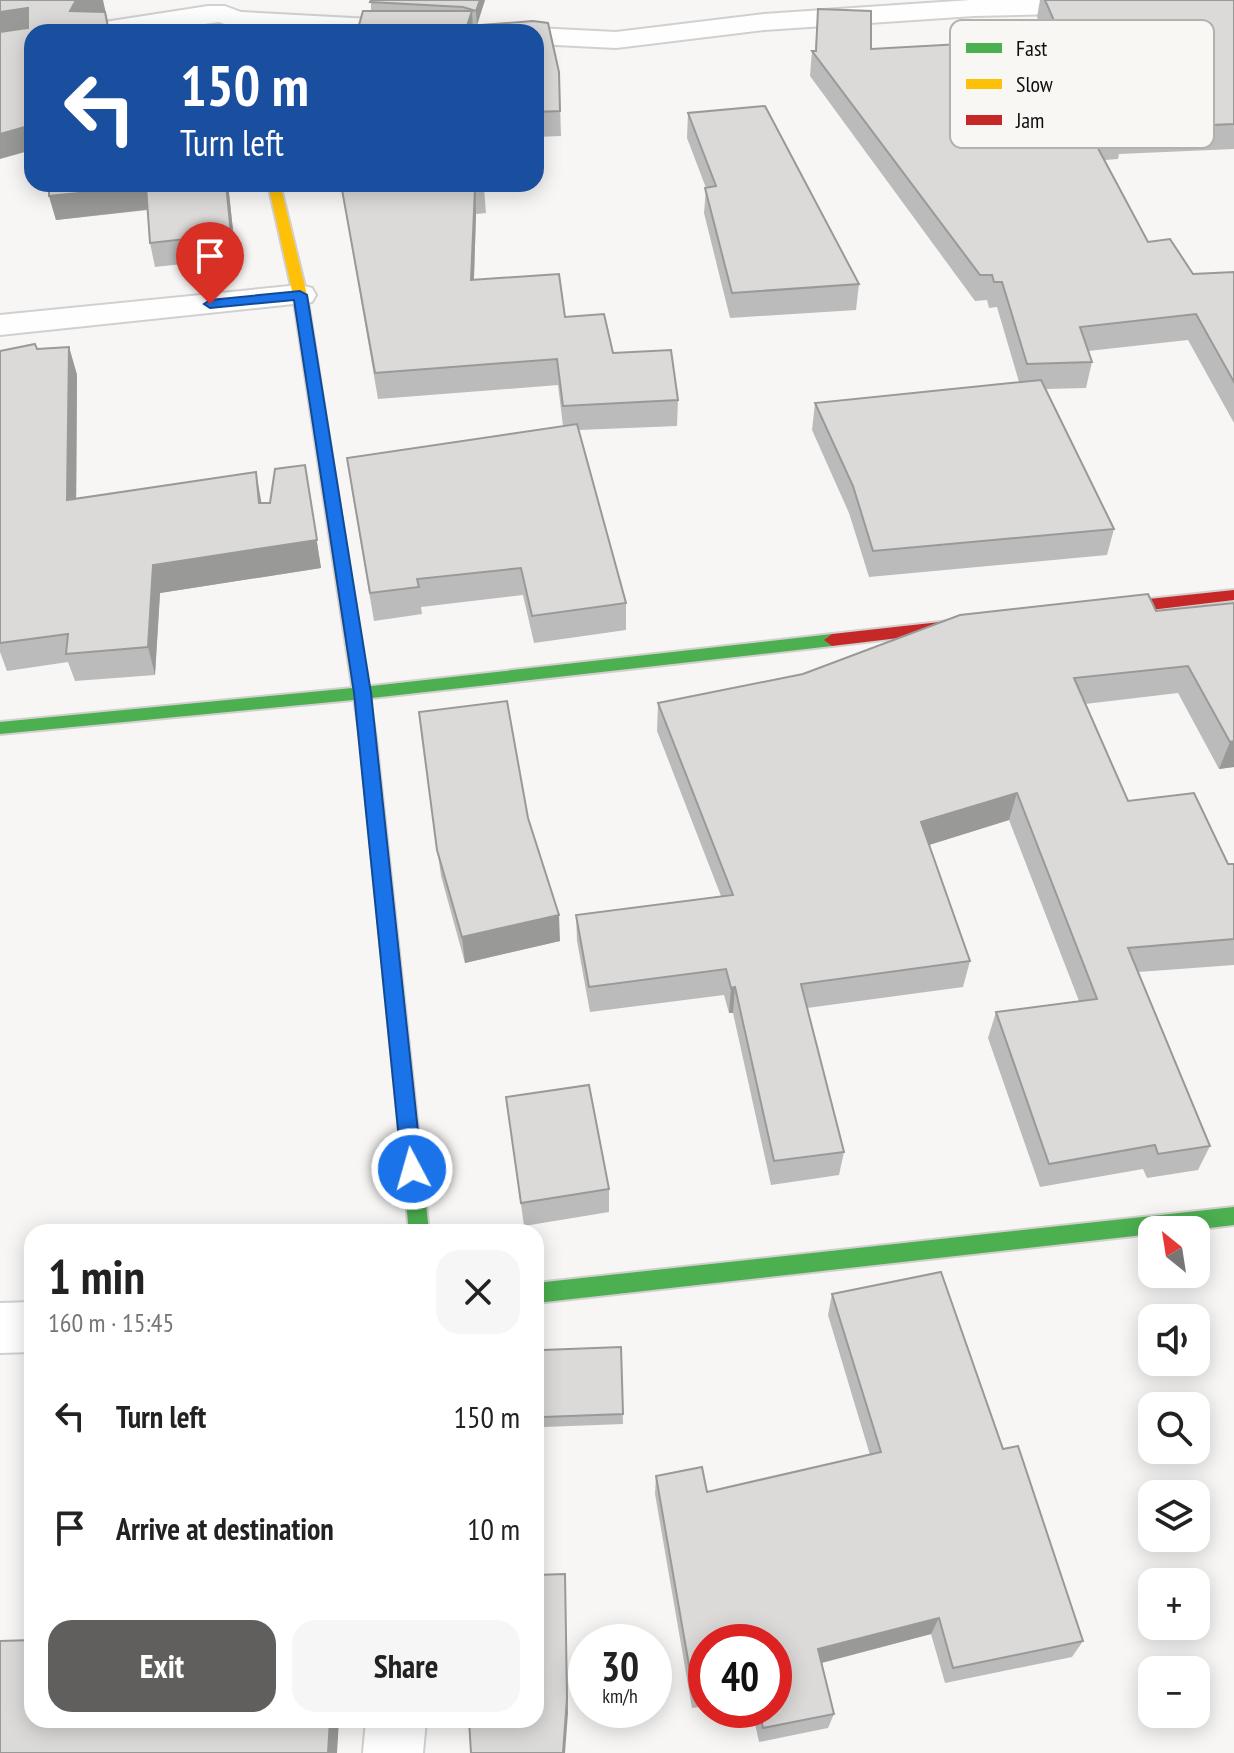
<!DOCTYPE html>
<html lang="en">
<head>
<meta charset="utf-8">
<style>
  :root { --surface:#fff; --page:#f6f6f6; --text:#222; --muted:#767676; --accent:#605f5e }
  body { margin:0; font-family:"PT Sans Narrow",sans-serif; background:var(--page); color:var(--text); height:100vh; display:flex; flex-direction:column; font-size:30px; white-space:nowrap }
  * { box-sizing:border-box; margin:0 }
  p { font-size:26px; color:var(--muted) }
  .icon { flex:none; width:44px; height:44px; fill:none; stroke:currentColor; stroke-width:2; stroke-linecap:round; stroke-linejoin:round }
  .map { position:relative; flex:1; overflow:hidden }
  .sheet { position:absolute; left:24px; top:1224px; width:520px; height:504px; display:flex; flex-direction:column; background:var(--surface); border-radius:24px; box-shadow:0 4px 20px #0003 }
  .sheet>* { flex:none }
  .guide { position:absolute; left:24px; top:24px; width:520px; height:168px; border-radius:24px; box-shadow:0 4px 20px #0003; background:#1a4fa0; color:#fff; overflow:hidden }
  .needle { width:52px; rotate:330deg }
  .buttons { position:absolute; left:1138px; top:1216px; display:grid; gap:16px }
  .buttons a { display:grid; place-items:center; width:72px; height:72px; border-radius:16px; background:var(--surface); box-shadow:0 4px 20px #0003; font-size:40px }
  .speed { position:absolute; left:568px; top:1624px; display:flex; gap:16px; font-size:40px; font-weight:700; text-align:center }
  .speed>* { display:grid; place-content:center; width:104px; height:104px; border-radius:50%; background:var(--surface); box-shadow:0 4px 20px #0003; line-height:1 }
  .speed small { font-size:20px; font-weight:400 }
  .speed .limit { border:12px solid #d22; background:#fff; color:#111 }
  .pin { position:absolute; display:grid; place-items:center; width:68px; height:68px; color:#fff; margin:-82px -34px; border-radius:50% 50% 50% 0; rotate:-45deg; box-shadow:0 0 8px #0007 }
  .pin .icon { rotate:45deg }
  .me { position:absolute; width:88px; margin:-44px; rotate:354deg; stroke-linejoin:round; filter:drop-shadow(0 0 6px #0008) }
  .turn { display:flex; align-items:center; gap:28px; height:168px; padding:0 24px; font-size:36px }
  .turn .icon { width:104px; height:104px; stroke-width:2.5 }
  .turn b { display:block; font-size:56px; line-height:68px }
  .round { display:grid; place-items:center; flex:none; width:84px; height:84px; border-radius:24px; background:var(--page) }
  .overview { display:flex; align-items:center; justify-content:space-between; height:136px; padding:0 24px }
  h1 { font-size:48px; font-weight:800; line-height:60px }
  .cta { display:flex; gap:16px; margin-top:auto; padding:16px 24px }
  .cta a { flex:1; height:92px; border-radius:24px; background:var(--accent); color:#fff; font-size:32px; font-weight:800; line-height:92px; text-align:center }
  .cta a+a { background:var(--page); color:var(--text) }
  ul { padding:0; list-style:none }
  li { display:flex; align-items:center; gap:24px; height:112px; padding:0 24px }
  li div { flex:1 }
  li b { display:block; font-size:30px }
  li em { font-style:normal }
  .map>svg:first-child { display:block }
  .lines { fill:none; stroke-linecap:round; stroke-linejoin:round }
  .street-casing { stroke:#d1d0cf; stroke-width:4 }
  .fast-casing { stroke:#d1d0cf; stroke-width:4 }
  .slow-casing { stroke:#d1d0cf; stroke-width:4 }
  .jam-casing { stroke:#d1d0cf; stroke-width:4 }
  .street { fill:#fefefe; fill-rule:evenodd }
  .fast { fill:#4caf50; fill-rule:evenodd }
  .slow { fill:#ffc107; fill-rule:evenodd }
  .jam { fill:#c62828; fill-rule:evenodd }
  .wall { fill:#bcbbbb }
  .shaded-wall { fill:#999998 }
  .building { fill:#dbdad9; stroke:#999998; stroke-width:2 }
  .route { fill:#1a73e8; stroke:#114b97; stroke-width:2 }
  .key { fill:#f8f7f4; stroke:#b2b1af; stroke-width:2 }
  .key-label { font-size:22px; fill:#0e0e0d }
</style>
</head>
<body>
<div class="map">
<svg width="1234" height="1753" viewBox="0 0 1234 1753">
  <rect width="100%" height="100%" fill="#f7f6f5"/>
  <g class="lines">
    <g class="street-casing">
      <g id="street">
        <path d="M 971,0 L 1110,0 L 1114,5 L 1110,11 L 1100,13 L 974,16 L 764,30 L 616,48 L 536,44 L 536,32 L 525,32 L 536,28 L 616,32 L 764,14 Z"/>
        <path d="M 208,6 L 225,6 L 241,12 L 464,24 L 474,26 L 478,32 L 306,32 L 235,28 L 219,22 L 145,32 L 78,32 L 82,26 L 92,24 Z"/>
        <path d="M 300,285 L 312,288 L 316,295 L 312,302 L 0,335 L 0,315 Z"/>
        <path d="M 32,1302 L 32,1352 L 0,1353 L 0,1303 Z"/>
        <path d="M 366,1720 L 426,1720 L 423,1753 L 363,1753 Z"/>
      </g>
    </g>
    <g class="fast-casing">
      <g id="fast">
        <path d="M 832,634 L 840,640 L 832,646 L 363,699 L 0,734 L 0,722 L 363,687 Z"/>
        <path d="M 368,732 L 376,738 L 429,1232 L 409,1232 L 360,738 Z"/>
        <path d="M 1234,1207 L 1234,1225 L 1192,1230 L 1152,1230 L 1152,1234 L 536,1303 L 536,1283 Z"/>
      </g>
    </g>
    <g class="slow-casing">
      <path id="slow" d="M 268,184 L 280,184 L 307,295 L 376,738 L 368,744 L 360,738 L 293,295 Z"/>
    </g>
    <g class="jam-casing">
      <g id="jam">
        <path d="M 1234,590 L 1234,600 L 1092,617 L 1084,611 L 1092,605 Z"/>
        <path d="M 976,618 L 982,620 L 984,624 L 982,628 L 832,646 L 824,640 L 832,634 Z"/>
      </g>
    </g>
    <use href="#street" class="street"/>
    <use href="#fast" class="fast"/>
    <use href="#slow" class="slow"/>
    <use href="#jam" class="jam"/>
  </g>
  <g class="wall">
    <path d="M 371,0 L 485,0 L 477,25 L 473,24 L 473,25 L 533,21 L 548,23 L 559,72 L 561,136 L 536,137 L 536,32 L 357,32 L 363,11 L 371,11 Z"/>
    <path d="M 1040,0 L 1234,0 L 1234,149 L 1119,154 L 1118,159 L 1105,160 L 1148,242 L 1193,274 L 1234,272 L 1234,423 L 1188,340 L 1088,351 L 1092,362 L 1086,388 L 1046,389 L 1114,529 L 1107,555 L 869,577 L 849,513 L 812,430 L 815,403 L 1019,382 L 997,307 L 989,308 L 987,300 L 975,301 L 810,76 L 812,51 L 815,51 L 818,9 L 871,49 L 983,97 L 1068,90 L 1037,17 Z"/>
    <path d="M 688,113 L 859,284 L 856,310 L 730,318 L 704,213 L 706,188 L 687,138 Z"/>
    <path d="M 49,184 L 228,184 L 236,258 L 155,267 L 150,243 L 148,210 L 56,220 L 49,196 Z"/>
    <path d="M 341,184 L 484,188 L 486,213 L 476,214 L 474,280 L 565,317 L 678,400 L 677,426 L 579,430 L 626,603 L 626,630 L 534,643 L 523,595 L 421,607 L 422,614 L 374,621 L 351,486 L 563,426 L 558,385 L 378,399 Z"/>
    <path d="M 69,347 L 77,375 L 76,499 L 270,503 L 305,465 L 321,568 L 160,593 L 155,675 L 75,681 L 68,662 L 7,671 L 0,652 L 0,351 Z"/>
    <path d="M 1234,603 L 1234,767 L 1219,769 L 1178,693 L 1085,704 L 1128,801 L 1228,864 L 1234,864 L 1234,965 L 1138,972 L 1210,1146 L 1198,1170 L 1147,1178 L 1143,1169 L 1040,1187 L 988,1038 L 996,1012 L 1079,1001 L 1009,820 L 929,845 L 970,961 L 963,987 L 807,1008 L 844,1152 L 839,1175 L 771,1185 L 733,1013 L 729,1013 L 724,995 L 590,1012 L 577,941 L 576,915 L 721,896 L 657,731 L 658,703 L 1156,611 Z"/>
    <path d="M 419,712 L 528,818 L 560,941 L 465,963 L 441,876 Z"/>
    <path d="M 506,1097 L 609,1189 L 609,1212 L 524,1226 Z"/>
    <path d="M 832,1294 L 1003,1449 L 1083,1641 L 1072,1657 L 945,1683 L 931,1634 L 822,1663 L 834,1714 L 828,1728 L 759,1742 L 752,1710 L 774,1710 L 774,1642 L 706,1642 L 706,1706 L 692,1708 L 655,1494 L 656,1476 L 707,1492 L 870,1455 L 828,1315 Z"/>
    <path d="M 621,1347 L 623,1424 L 544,1427 L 543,1417 Z"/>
  </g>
  <g class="shaded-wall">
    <path d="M 76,0 L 103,0 L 110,32 L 70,11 Z"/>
    <path d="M 480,0 L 485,0 L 477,25 L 476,11 Z"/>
    <path d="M 28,8 L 34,31 L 0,36 L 0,12 Z"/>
    <path d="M 472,11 L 473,32 L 467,26 Z"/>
    <path d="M 32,125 L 32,150 L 0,159 L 0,134 Z"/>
    <path d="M 226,184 L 228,184 L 236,258 L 231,234 Z"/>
    <path d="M 146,186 L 152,209 L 56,220 L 49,196 Z"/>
    <path d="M 475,188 L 476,214 L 473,305 L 471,280 Z"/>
    <path d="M 69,347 L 77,375 L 76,528 L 67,500 Z"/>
    <path d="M 305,465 L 321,568 L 160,593 L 155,675 L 148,647 L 153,565 L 317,540 Z"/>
    <path d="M 256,472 L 261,500 L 264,531 L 259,503 Z"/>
    <path d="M 1234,741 L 1234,767 L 1219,769 L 1230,742 Z"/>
    <path d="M 1017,793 L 1009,820 L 916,849 L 921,822 Z"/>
    <path d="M 559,915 L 560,941 L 465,963 L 462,937 Z"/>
    <path d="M 735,987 L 733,1013 L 729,1013 L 731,988 Z"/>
    <path d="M 565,1574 L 568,1713 L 565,1753 L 563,1753 Z"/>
    <path d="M 939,1618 L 931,1634 L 813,1665 L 818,1649 Z"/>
    <path d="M 330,1720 L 339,1720 L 337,1753 L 328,1753 Z"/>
  </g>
  <g class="building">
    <path d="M 0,0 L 78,0 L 76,0 L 70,11 L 105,12 L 109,32 L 32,32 L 32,125 L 0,134 L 0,32 L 28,28 L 28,8 L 0,12 Z"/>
    <path d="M 371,0 L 480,0 L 476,11 L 463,7 L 370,2 Z"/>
    <path d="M 1045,0 L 1234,0 L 1234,124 L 1121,129 L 1124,134 L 1092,137 L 1148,242 L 1170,239 L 1193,274 L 1234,272 L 1234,382 L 1196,314 L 1080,327 L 1092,362 L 1027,364 L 1002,282 L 994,282 L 992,275 L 980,275 L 812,51 L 816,51 L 818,9 L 871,11 L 871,49 L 961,44 L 983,97 L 1084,89 Z"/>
    <path d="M 363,11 L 472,11 L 467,26 L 533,21 L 548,23 L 559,72 L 560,111 L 536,112 L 536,32 L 357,32 Z"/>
    <path d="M 765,106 L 859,284 L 732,293 L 705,188 L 716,186 L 688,113 Z"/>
    <path d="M 49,184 L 226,184 L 231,234 L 150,243 L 146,186 L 49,196 Z"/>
    <path d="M 341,184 L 483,184 L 484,188 L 475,188 L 471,280 L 559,274 L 565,317 L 604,314 L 613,353 L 671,350 L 678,400 L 563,406 L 557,359 L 375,373 Z"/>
    <path d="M 35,344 L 37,349 L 69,347 L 67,500 L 256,472 L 259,503 L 270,503 L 275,469 L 305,465 L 317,540 L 153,565 L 148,647 L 66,654 L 68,634 L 0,643 L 0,351 Z"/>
    <path d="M 1041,380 L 1114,529 L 873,551 L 853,486 L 815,403 Z"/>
    <path d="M 577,424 L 626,603 L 532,616 L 521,568 L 417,579 L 419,587 L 370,593 L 347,458 Z"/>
    <path d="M 1148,594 L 1156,611 L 1234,603 L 1234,741 L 1230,742 L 1188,666 L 1074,678 L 1128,801 L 1194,793 L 1228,864 L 1234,864 L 1234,939 L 1128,948 L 1210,1146 L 1158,1154 L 1155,1145 L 1049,1164 L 996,1012 L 1097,999 L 1017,793 L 921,822 L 970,961 L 801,984 L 844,1152 L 774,1161 L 735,987 L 731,988 L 726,969 L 589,987 L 576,915 L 733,895 L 658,703 L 803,674 L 960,615 Z"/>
    <path d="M 507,701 L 528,818 L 559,915 L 462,937 L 437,850 L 419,712 Z"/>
    <path d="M 589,1085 L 609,1189 L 521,1203 L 506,1097 Z"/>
    <path d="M 941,1272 L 1003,1449 L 1018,1446 L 1083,1641 L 953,1668 L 939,1618 L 818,1649 L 834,1714 L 763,1728 L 759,1710 L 774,1710 L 774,1642 L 706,1642 L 706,1692 L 694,1694 L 656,1476 L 702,1467 L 707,1492 L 881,1452 L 832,1294 Z"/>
    <path d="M 621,1347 L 623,1414 L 543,1417 L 543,1350 Z"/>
    <path d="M 565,1574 L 567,1698 L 563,1753 L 471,1753 L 469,1720 L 536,1720 L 536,1575 Z"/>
    <path d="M 32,1640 L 32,1720 L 330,1720 L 328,1753 L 0,1753 L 0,1641 Z"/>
  </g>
  <path class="route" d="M 300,291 L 307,295 L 371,693 L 422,1169 L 419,1175 L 412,1178 L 405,1175 L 402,1169 L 354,693 L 294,300 L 210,308 L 204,304 L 210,300 Z"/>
  <rect x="950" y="20" width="264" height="128" rx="12" class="key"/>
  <rect x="966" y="43" width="36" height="10" fill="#4caf50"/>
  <rect x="966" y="79" width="36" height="10" fill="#ffc107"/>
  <rect x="966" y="115" width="36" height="10" fill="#c62828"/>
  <g class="key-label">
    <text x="1016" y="56">Fast</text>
    <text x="1016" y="92">Slow</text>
    <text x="1016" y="128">Jam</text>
  </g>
</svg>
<div class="buttons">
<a><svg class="needle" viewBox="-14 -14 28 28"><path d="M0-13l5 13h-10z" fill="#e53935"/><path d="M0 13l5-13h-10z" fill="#767676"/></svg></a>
<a><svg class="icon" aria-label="sound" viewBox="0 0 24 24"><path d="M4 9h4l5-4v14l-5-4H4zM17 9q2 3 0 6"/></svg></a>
<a><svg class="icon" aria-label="search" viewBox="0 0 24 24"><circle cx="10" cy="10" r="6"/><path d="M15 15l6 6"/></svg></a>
<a><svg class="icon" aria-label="layers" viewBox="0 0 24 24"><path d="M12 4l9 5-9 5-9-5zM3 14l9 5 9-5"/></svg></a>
<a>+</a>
<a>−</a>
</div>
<div class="speed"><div>30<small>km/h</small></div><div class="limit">40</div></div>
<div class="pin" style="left:210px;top:304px;background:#d93025"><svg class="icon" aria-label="arrive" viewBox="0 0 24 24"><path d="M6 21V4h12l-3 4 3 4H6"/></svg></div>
<svg class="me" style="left:412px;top:1169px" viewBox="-20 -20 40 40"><circle r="17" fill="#1a73e8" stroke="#fff" stroke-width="3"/><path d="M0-11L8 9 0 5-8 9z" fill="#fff"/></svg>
<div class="guide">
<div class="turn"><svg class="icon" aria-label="left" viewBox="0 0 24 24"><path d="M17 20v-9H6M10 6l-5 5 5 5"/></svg><div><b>150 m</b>Turn left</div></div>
</div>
<section class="sheet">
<div class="overview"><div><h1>1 min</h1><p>160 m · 15:45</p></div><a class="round"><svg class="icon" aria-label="close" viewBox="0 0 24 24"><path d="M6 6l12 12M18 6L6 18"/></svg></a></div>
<ul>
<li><svg class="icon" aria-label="left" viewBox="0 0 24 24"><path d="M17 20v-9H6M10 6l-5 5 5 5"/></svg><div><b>Turn left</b></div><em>150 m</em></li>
<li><svg class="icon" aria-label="arrive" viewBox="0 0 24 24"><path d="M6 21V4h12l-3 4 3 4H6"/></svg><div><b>Arrive at destination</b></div><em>10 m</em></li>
</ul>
<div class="cta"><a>Exit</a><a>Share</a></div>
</section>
</div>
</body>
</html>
